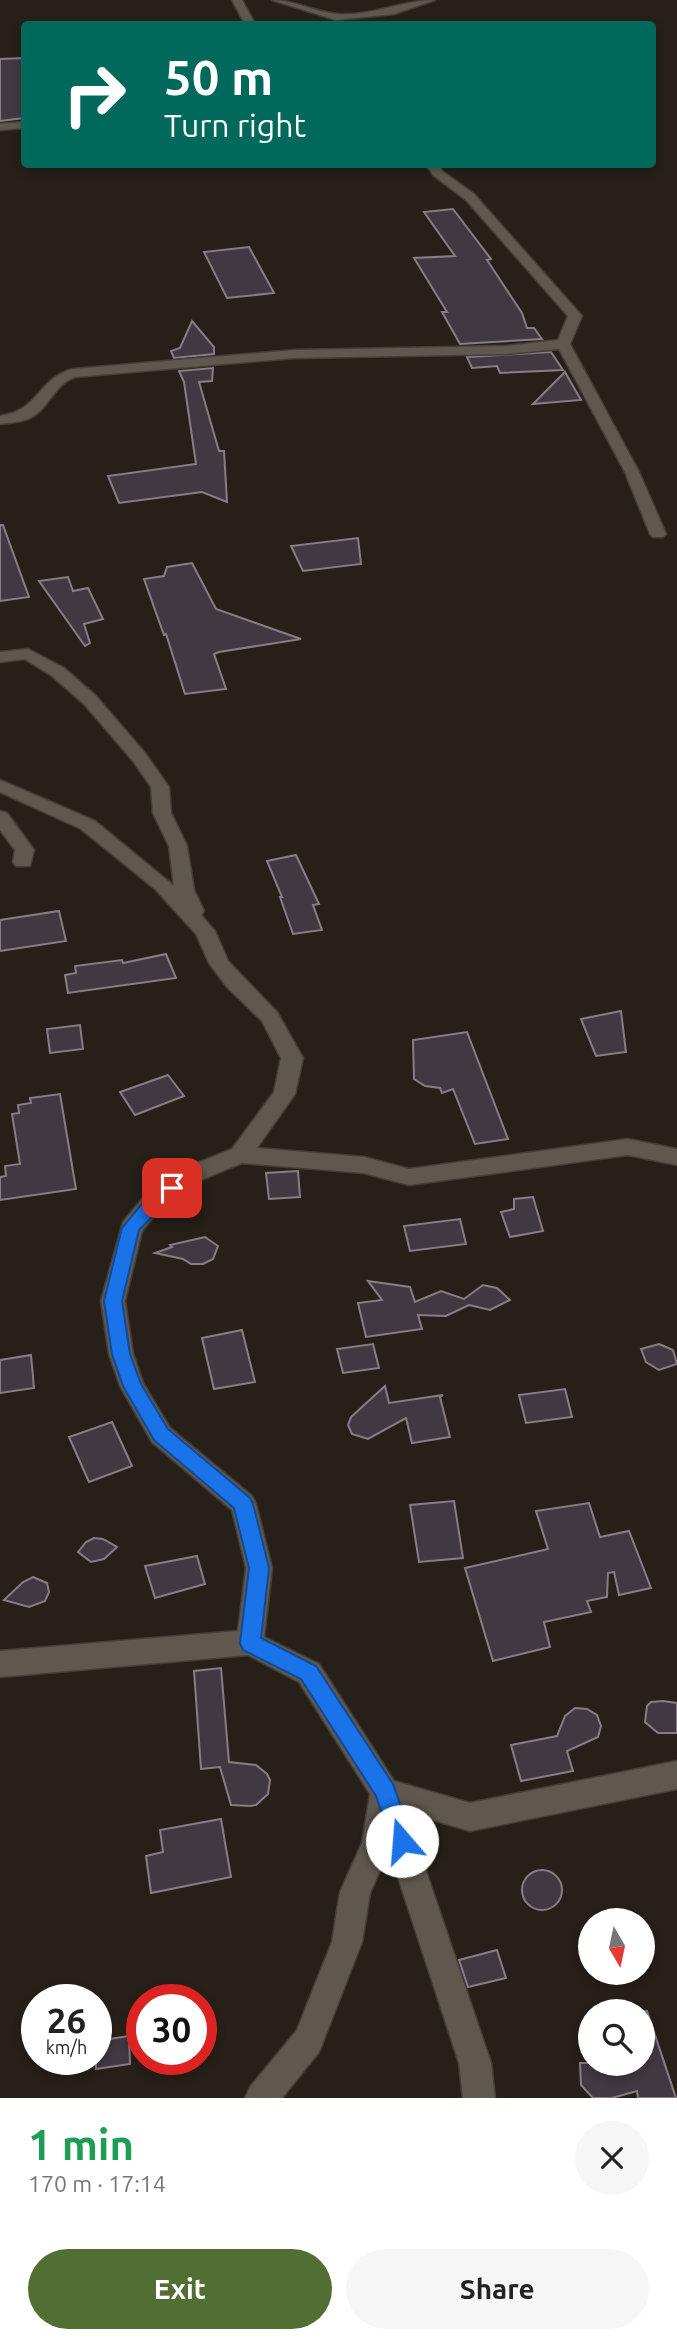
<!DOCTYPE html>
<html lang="en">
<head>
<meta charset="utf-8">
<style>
  :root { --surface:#fff; --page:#f6f6f6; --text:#222; --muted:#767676; --accent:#516f33 }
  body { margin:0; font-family:Ubuntu,sans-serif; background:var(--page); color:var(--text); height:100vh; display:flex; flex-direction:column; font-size:26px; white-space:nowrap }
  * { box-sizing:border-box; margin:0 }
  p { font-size:23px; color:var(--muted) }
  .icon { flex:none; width:38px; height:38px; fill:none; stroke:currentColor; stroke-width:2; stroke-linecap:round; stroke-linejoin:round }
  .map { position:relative; height:2098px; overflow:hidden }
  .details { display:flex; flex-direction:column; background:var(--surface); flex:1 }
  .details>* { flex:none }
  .hud { position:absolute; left:21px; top:21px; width:635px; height:147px; border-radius:7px; box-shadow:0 4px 10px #0003; background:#00695c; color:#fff; overflow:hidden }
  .needle { width:46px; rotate:171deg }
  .controls { position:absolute; left:578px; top:1908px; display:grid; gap:14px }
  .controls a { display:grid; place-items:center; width:77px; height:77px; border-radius:50%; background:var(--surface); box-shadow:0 4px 10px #0003; font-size:35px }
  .speed { position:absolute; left:21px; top:1984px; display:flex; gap:14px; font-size:35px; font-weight:700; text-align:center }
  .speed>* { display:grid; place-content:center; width:91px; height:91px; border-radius:50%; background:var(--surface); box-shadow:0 4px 10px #0003; line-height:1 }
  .speed small { font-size:18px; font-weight:400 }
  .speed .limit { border:10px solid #d22; background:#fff; color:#111 }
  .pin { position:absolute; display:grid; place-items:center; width:60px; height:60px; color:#fff; margin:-30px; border-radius:14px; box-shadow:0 4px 10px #0006 }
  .me { position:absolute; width:77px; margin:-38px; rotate:342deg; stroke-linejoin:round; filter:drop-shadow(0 0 5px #0008) }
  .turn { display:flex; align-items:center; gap:24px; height:147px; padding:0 28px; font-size:32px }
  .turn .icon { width:91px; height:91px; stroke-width:2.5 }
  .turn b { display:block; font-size:49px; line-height:60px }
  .round { display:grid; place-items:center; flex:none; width:74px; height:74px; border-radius:37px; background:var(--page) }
  .headline { display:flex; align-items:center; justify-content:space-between; height:119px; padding:0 28px }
  h1 { font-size:42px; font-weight:600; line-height:52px; color:#1e9e55 }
  .cta { display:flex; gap:14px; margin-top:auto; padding:14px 28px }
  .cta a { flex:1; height:80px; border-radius:42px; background:var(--accent); color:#fff; font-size:28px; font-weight:600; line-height:80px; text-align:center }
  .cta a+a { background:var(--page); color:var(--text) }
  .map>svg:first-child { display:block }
  .building { fill:#413941; stroke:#877d87; stroke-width:2 }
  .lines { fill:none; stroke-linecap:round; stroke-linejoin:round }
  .street-casing { stroke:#423e38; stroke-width:3 }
  .street { fill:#5f584e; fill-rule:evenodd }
  .route { fill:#1a73e8; stroke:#114b97; stroke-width:2 }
</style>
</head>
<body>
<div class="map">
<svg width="677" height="2098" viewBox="0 0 677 2098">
  <rect width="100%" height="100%" fill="#272018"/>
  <g class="building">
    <path d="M 24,58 L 24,118 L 0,121 L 0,59 Z"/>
    <path d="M 453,209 L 491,259 L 487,260 L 522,313 L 527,328 L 534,328 L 542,339 L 460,344 L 442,312 L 447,312 L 414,258 L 455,256 L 424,212 Z"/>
    <path d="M 249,247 L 274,293 L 227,298 L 204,252 Z"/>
    <path d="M 192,321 L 214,347 L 214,354 L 174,358 L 171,351 L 180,348 Z"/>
    <path d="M 551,352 L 563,370 L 500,373 L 497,366 L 472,368 L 467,357 Z"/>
    <path d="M 213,368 L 212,381 L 199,382 L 219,451 L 224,451 L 227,502 L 202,492 L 119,503 L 108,476 L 196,464 L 184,382 L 179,371 Z"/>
    <path d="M 565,372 L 581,400 L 533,404 Z"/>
    <path d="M 0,525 L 3,525 L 29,597 L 0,601 Z"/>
    <path d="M 358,538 L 361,564 L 303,571 L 291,546 Z"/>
    <path d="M 192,563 L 216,609 L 301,639 L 219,652 L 214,654 L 226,689 L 185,694 L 166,634 L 164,635 L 144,579 L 164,576 L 167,567 Z"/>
    <path d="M 68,577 L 73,591 L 88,588 L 103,619 L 84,624 L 90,643 L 85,646 L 39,581 Z"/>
    <path d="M 296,855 L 319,904 L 313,905 L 322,930 L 293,934 L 280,897 L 282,897 L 267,861 Z"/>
    <path d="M 59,911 L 66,941 L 0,951 L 0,920 Z"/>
    <path d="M 166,954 L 176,978 L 68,993 L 65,975 L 76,973 L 75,966 L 122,960 L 123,963 Z"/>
    <path d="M 621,1011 L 626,1052 L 596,1056 L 581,1019 Z"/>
    <path d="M 80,1025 L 83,1049 L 50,1053 L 47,1029 Z"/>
    <path d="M 467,1032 L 508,1139 L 475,1144 L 453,1089 L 442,1093 L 440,1088 L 425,1086 L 414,1079 L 413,1040 Z"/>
    <path d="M 168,1075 L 184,1096 L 135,1115 L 120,1092 Z"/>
    <path d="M 60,1094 L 76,1189 L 0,1200 L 0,1177 L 6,1176 L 5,1166 L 20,1164 L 12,1114 L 19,1113 L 18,1105 L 31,1103 L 30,1098 Z"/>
    <path d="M 298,1171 L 300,1197 L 269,1199 L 266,1173 Z"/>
    <path d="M 533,1197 L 543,1231 L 510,1237 L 501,1212 L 514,1209 L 514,1199 Z"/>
    <path d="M 460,1219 L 466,1244 L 410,1251 L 404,1226 Z"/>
    <path d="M 205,1237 L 218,1246 L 213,1259 L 203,1264 L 191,1264 L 183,1259 L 155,1253 L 172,1247 L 170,1245 Z"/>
    <path d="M 368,1281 L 410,1287 L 415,1302 L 441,1291 L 464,1299 L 483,1285 L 497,1288 L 510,1300 L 490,1310 L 469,1305 L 446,1316 L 418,1315 L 422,1329 L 366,1337 L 358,1303 L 382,1300 Z"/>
    <path d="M 242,1330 L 255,1382 L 214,1389 L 202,1338 Z"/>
    <path d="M 373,1344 L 379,1368 L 343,1373 L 337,1349 Z"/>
    <path d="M 659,1344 L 673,1350 L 677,1364 L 659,1370 L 646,1362 L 641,1349 Z"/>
    <path d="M 31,1355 L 34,1388 L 0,1393 L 0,1360 Z"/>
    <path d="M 385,1386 L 389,1403 L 443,1395 L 440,1397 L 450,1437 L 412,1443 L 406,1418 L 368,1439 L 352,1434 L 348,1425 L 351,1417 Z"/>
    <path d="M 565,1389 L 572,1417 L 526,1423 L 519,1395 Z"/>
    <path d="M 112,1422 L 132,1466 L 89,1482 L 69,1437 Z"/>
    <path d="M 454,1501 L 463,1558 L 419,1562 L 410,1505 Z"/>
    <path d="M 589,1503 L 600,1537 L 629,1531 L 651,1588 L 619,1595 L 614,1572 L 608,1573 L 607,1597 L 587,1601 L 591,1612 L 544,1622 L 550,1647 L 493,1661 L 465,1568 L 548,1549 L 536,1511 Z"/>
    <path d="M 94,1538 L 103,1539 L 117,1547 L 104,1559 L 91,1562 L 78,1552 L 86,1542 Z"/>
    <path d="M 197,1556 L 205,1584 L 155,1598 L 145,1566 Z"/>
    <path d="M 33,1577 L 47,1583 L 49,1592 L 45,1601 L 29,1607 L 4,1600 L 23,1582 Z"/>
    <path d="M 221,1668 L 229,1762 L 256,1765 L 267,1774 L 270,1780 L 268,1794 L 256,1805 L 250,1806 L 231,1805 L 220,1767 L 201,1769 L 194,1671 Z"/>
    <path d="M 663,1701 L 677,1703 L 677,1733 L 658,1733 L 645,1722 L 647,1706 L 651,1702 Z"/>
    <path d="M 575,1708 L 587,1709 L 597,1715 L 601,1726 L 598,1737 L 567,1751 L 573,1771 L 521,1781 L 511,1745 L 557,1736 L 565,1716 Z"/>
    <path d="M 221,1819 L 231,1877 L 151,1893 L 146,1856 L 163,1852 L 160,1830 Z"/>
    <circle cx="542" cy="1890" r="20"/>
    <path d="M 497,1950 L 506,1978 L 468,1987 L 459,1960 Z"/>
    <path d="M 647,2011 L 676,2098 L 638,2098 L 637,2091 L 612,2098 L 593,2098 L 581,2085 L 580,2063 L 642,2063 L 642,2012 Z"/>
    <path d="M 129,2036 L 130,2064 L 96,2069 L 96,2041 Z"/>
  </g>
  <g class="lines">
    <g class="street-casing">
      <g id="street">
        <path d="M 232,0 L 242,0 L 255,24 L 245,24 Z"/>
        <path d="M 272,0 C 295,0 314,12 337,14 C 370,17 402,0 435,0 L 394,14 L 336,20 Z"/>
        <path d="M 24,122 L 24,128 L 0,130 L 0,124 Z"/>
        <path d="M 426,164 L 438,164 L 442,171 L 474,194 L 582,316 L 570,344 L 639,472 L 666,534 L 663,537 L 653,537 L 650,534 L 625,472 L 559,349 L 506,354 L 295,358 L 75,377 C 53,385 49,410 28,419 C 20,422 9,423 0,424 L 0,416 C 41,410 36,379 73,369 L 295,350 L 506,346 L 558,340 L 568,316 L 466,200 L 433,175 Z"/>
        <path d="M 28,649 L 64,668 L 96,696 L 145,753 L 169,787 L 171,813 L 187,846 L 194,890 L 204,911 L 201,915 L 215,931 L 228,961 L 277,1012 L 303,1058 L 295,1094 L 257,1148 L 364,1157 L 409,1169 L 628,1139 L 677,1149 L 677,1165 L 628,1155 L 409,1185 L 364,1173 L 242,1163 L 196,1182 L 163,1205 L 142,1231 L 125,1301 L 133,1354 L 143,1383 L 170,1428 L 252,1496 L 256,1504 L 272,1568 L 264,1637 L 319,1664 L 394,1781 L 470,1803 L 677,1761 L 677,1789 L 470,1831 L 406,1812 L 491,2063 L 495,2098 L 463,2098 L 459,2063 L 389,1850 L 370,1893 L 362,1942 L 319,2052 L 282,2098 L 245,2098 L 250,2087 L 297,2030 L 312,1992 L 332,1942 L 340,1892 L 362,1843 L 370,1794 L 299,1682 L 248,1655 L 0,1677 L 0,1651 L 238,1631 L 246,1568 L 232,1510 L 152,1442 L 120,1386 L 109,1354 L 101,1301 L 123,1222 L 147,1193 L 180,1170 L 232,1149 L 274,1092 L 281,1058 L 262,1021 L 227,987 L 209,963 L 196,934 L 155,889 L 81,829 L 0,792 L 0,780 L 95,821 L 174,886 L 169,846 L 153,813 L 151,787 L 133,761 L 84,704 L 52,676 L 25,659 L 0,662 L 0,652 Z"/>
        <path d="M 0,811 L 7,813 L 34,850 L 30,866 L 16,866 L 13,862 L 15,850 L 0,830 Z"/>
      </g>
    </g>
    <use href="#street" class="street"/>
  </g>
  <path class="route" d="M 172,1181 L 178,1183 L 180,1188 L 139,1230 L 122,1301 L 130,1354 L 141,1384 L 168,1429 L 250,1498 L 253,1504 L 269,1568 L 261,1638 L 316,1666 L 393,1784 L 413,1841 L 410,1848 L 402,1852 L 394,1848 L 376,1796 L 301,1679 L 243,1650 L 240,1643 L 249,1568 L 234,1508 L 154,1440 L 123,1386 L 112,1354 L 104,1301 L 122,1228 L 149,1195 Z"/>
</svg>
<div class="controls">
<a><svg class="needle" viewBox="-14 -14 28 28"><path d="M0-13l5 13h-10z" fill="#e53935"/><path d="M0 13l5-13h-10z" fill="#767676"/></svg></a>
<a><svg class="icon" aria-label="search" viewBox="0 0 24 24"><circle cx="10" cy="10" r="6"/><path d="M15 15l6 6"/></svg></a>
</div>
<div class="speed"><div>26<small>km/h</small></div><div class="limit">30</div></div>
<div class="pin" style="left:172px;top:1188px;background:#d93025"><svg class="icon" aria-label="arrive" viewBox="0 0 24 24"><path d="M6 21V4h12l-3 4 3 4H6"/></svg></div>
<svg class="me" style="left:402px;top:1841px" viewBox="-20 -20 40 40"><circle r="19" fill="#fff"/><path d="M0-13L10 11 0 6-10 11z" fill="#1a73e8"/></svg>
<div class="hud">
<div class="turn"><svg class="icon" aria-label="right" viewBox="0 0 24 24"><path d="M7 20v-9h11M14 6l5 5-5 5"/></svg><div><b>50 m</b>Turn right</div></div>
</div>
</div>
<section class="details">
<div class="headline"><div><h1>1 min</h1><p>170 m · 17:14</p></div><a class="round"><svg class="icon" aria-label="close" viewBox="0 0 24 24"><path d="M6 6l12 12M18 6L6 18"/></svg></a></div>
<div class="cta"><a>Exit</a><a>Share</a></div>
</section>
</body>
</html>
